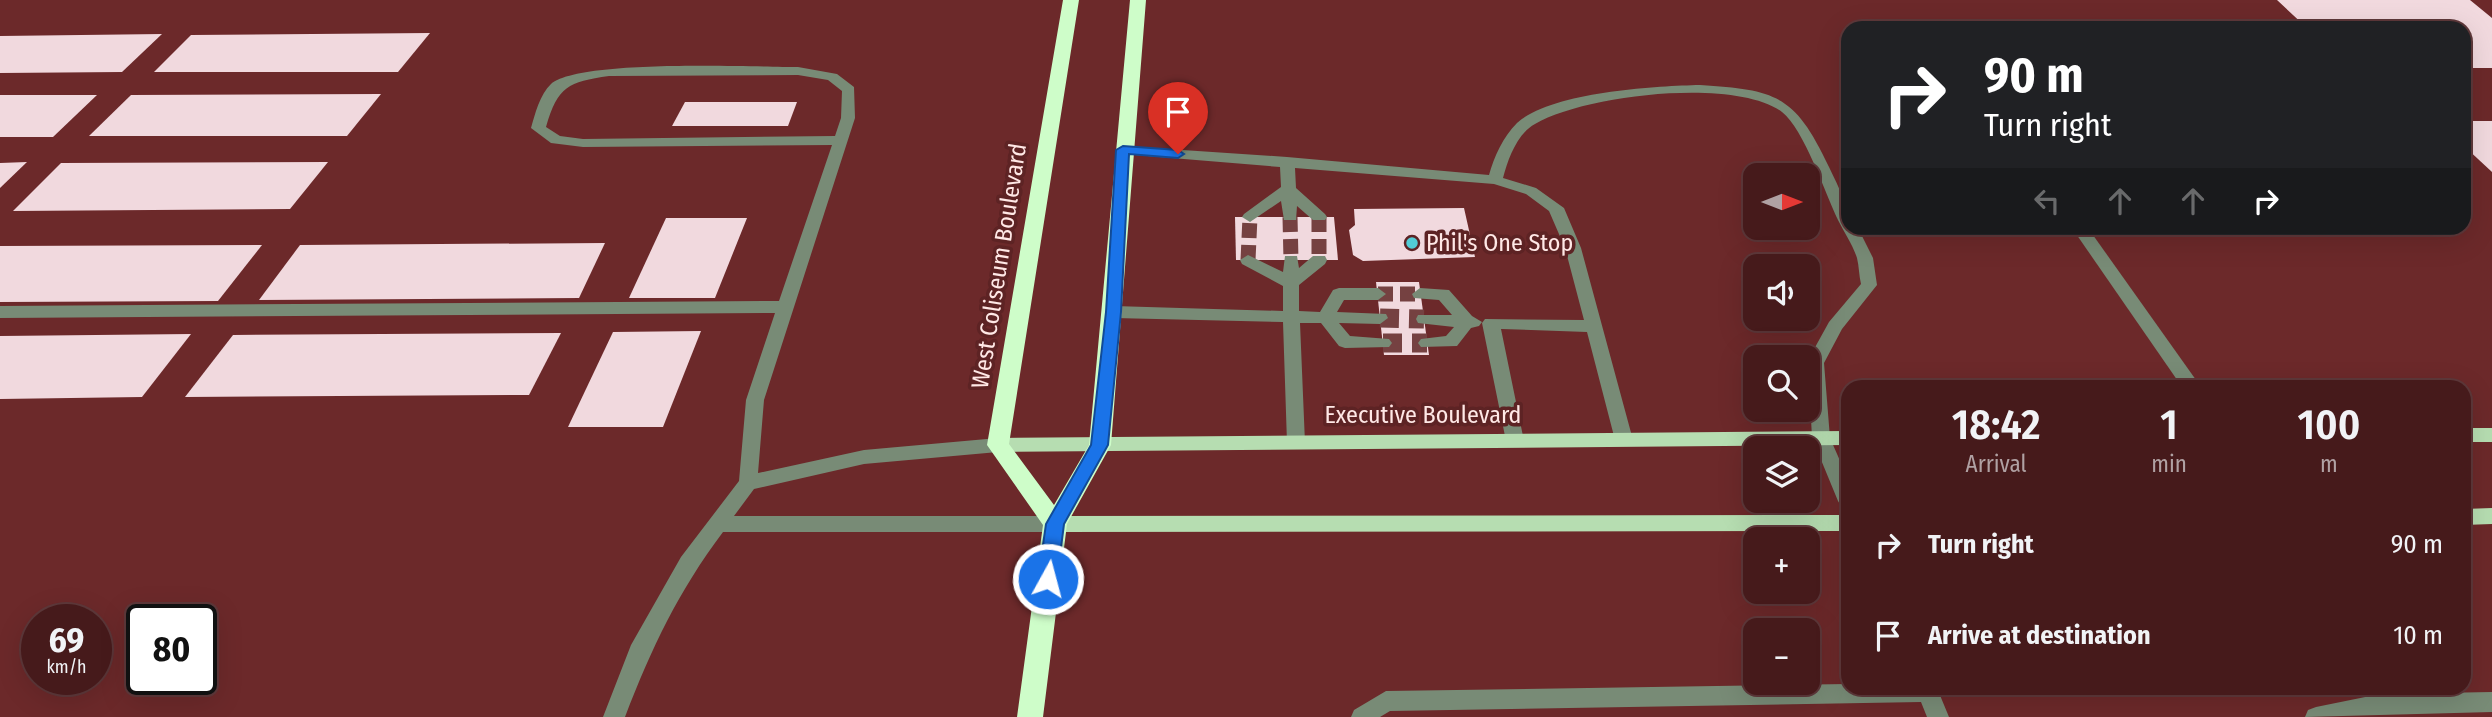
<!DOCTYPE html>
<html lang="en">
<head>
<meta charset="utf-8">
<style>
  :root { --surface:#461a1b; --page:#502728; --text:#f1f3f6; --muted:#b0a1a3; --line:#5e383a }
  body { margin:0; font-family:"Fira Sans Condensed",sans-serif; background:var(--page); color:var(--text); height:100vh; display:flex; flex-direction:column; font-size:26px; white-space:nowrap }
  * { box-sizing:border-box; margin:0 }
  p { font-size:23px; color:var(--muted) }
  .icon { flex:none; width:38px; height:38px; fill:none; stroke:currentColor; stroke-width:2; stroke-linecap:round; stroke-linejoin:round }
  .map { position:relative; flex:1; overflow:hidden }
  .details { position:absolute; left:1841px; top:380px; width:630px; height:315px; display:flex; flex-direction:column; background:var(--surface); border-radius:21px; box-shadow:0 7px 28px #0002,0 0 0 2px var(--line) }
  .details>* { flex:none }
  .top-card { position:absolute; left:1841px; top:21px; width:630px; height:214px; border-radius:21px; box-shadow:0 7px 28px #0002,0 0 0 2px var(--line); background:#202124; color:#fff; overflow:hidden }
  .needle { width:46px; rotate:90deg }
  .controls { position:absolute; left:1743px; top:163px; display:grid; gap:14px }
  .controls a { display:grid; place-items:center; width:77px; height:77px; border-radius:14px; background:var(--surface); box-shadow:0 7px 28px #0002,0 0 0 2px var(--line); font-size:35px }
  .speed { position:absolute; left:21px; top:604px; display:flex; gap:14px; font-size:35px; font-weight:700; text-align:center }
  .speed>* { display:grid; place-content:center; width:91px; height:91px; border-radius:50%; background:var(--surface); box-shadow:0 7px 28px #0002,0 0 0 2px var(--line); line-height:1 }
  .speed small { font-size:18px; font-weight:400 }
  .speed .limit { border:4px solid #111; border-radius:10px; background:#fff; color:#111 }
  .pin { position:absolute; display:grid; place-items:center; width:60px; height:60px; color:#fff; margin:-72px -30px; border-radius:50% 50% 50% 0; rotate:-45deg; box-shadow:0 0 7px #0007 }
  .pin .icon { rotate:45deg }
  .me { position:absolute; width:77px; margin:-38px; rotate:7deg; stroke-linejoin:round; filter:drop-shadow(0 0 5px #0008) }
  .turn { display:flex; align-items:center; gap:24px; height:147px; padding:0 28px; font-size:32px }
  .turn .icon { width:91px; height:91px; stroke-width:2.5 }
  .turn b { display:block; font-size:49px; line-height:60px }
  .lanes { display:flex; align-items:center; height:66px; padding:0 28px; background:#0003; justify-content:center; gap:35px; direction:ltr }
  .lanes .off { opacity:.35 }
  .eta { display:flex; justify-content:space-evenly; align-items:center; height:119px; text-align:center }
  .eta b { font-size:42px; font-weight:600; line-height:49px }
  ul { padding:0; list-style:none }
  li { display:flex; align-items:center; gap:21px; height:91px; padding:0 28px }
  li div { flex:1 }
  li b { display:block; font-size:26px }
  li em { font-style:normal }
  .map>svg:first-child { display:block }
  .built { fill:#6c292a; fill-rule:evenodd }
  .building { fill:#f1d9de }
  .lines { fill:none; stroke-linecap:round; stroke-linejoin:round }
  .minor-tunnel-far1 { stroke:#754141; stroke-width:15; stroke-dasharray:15 7; stroke-linecap:butt }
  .minor-tunnel { stroke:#754141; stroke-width:19; stroke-dasharray:19 10; stroke-linecap:butt }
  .minor { fill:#788b76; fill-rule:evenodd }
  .major { fill:#b6ddb1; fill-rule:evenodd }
  .highway { fill:#cefdc9; fill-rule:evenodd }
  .route { fill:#1a73e8; stroke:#114b97; stroke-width:2 }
  .poi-dot { fill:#52ccd5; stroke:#5d2324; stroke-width:2.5 }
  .labels { text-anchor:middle; stroke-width:7; stroke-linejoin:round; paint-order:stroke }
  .poi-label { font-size:24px; fill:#ffe8e6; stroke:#5d2324; text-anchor:start }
  .street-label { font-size:24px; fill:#ffe8e6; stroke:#5d2324 }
</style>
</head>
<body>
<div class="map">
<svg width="2492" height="717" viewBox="0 0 2492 717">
  <rect width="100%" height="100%" fill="#5d2324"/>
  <path class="built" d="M 0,0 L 2492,0 L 2492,717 L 0,717 ZM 1848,28 L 2464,28 L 2464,228 L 1848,228 ZM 1755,175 L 1808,175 L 1808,228 L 1755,228 ZM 1755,266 L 1808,266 L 1808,318 L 1755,318 ZM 1755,357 L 1808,357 L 1808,410 L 1755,410 ZM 1848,387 L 2464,387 L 2464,688 L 1848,688 ZM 1755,448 L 1808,448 L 1808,500 L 1755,500 ZM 1755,539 L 1808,539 L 1808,592 L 1755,592 ZM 37,620 L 96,620 L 96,679 L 37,679 ZM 142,620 L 201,620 L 201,679 L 142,679 ZM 1755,630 L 1808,630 L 1808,682 L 1755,682 Z"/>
  <g class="building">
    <path d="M 2277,0 L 2470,0 L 2492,18 L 2492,68 L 2464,68 L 2464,28 L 2307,28 Z"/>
    <path d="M 430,33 L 398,72 L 154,72 L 191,35 Z"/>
    <path d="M 162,34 L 122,72 L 0,73 L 0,36 Z"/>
    <path d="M 381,94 L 347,136 L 89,136 L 131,95 Z"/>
    <path d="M 0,95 L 97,95 L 53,137 L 0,137 Z"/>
    <path d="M 685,102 L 797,102 L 788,126 L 672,126 Z"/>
    <path d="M 2464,121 L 2492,121 L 2492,172 L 2464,146 Z"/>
    <path d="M 27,162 L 0,188 L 0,163 Z"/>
    <path d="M 328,162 L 290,209 L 13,211 L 61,163 Z"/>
    <path d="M 1464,208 L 1475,257 L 1363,261 L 1353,255 L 1349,230 L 1355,225 L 1354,209 Z"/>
    <path d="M 1235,217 L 1334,217 L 1338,260 L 1236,260 Z"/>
    <path d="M 666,218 L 747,218 L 715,298 L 629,298 Z"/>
    <path d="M 605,243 L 579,298 L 259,300 L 300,245 Z"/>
    <path d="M 262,245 L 218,301 L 0,302 L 0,246 Z"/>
    <path d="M 1376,282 L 1419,282 L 1429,355 L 1384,355 Z"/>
    <path d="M 701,331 L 663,427 L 568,427 L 613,332 Z"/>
    <path d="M 561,333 L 529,395 L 185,397 L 233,335 Z"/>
    <path d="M 191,334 L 142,397 L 0,399 L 0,336 Z"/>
  </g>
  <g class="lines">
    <g class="minor-tunnel-far1">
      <path d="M 1290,217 L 1291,260"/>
      <path d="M 1319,217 L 1319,260"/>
      <path d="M 1248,260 L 1250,217"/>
      <path d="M 1378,294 L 1420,294"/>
    </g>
    <g class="minor-tunnel">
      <path d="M 1380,318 L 1424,319"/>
      <path d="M 1383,343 L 1427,343"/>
    </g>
    <g class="minor">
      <path d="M 798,67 L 837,74 L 854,87 L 855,118 L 764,400 L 758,473 L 864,450 L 998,438 L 1005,440 L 1007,445 L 1005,450 L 998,452 L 864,464 L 754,489 L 734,516 L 1055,516 L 1062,519 L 1065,524 L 1062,529 L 1055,532 L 723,532 C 678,592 652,647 625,717 L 603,717 L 631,645 L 681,557 L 739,481 L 746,400 L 775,313 L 0,318 L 0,306 L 779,301 L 832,145 L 583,147 L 551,143 L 531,128 C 535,114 540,94 551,84 C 580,59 753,67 798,67 ZM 798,75 L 828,80 L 842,91 L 841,118 L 835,136 L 583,139 L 560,136 L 546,127 C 558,86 568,82 609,76 Z"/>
      <path d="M 1700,85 C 1777,90 1795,95 1829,167 C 1839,188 1848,204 1848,228 L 1858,228 L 1873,258 L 1877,285 L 1842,329 L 1824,363 L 1830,438 L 1848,479 L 1848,508 L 1841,506 L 1838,501 L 1812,438 L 1808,360 L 1829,322 L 1861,284 C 1859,276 1859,266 1857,258 C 1853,245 1844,232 1838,220 C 1825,193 1804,129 1782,112 C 1735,77 1584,95 1535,124 C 1517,134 1508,159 1503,178 L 1536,188 L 1564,208 L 1581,248 L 1633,440 L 1631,445 L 1617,445 L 1615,440 L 1587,332 L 1501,329 L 1524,441 L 1522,446 L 1508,446 L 1506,441 L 1482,323 L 1485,319 L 1584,320 L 1565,248 L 1549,211 L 1526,194 L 1494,184 L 1295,168 L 1296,188 L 1325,214 L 1327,217 L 1325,220 L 1313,220 L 1297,206 L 1296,220 L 1284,220 L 1281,201 L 1250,222 L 1242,217 L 1244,214 L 1281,187 L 1280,167 L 1123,154 L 1116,150 L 1123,146 L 1287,157 L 1489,175 C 1494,157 1503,137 1517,123 C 1551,92 1655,86 1700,85 Z"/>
      <path d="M 2072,228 L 2088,228 L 2201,387 L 2182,387 Z"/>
      <path d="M 1248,255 L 1283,272 L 1285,256 L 1297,256 L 1299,268 L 1313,256 L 1325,256 L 1327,260 L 1325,264 L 1299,285 L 1299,311 L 1320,312 L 1333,290 L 1339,288 L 1378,288 L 1386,294 L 1378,300 L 1344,300 L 1337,312 L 1386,314 L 1388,318 L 1380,324 L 1339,323 L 1350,336 L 1389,339 L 1392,343 L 1389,347 L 1345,348 L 1339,346 L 1321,323 L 1300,323 L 1305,443 L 1303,448 L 1289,448 L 1287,443 L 1283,322 L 1114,318 L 1106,312 L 1114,306 L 1283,311 L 1283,286 L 1242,264 L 1240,260 Z"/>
      <path d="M 1420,288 L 1449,290 L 1472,316 L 1482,322 L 1479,326 L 1471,328 L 1457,346 L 1421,347 L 1418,343 L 1421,339 L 1446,336 L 1454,327 L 1418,323 L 1416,319 L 1418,315 L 1452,315 L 1439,300 L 1414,298 L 1412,294 Z"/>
      <path d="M 1848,684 L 1848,688 L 1937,688 L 1949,717 L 1927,717 L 1921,702 L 1390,711 L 1380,717 L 1351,717 L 1354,710 L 1386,691 Z"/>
      <path d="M 2492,692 L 2492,712 L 2305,717 L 2308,710 L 2316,707 L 2380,694 Z"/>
    </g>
    <g class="major">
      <rect x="2464" y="428" width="28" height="14"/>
      <path d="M 1848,431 L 1848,445 L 998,452 L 991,450 L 989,445 L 991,440 L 998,438 Z"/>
      <path d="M 2492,508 L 2492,524 L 2464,525 L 2464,509 Z"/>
      <path d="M 1848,515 L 1848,531 L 1055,532 L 1048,529 L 1045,524 L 1048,519 L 1055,516 Z"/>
    </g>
    <path class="highway" d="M 1063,0 L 1079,0 L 1009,444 L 1054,505 L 1089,445 L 1130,0 L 1146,0 L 1111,445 L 1067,524 L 1043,717 L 1017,717 L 1043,525 L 987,445 Z"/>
  </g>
  <path class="route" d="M 1123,146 L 1178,150 L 1184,154 L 1178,158 L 1129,154 L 1121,312 L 1108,445 L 1064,524 L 1057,579 L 1048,587 L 1038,579 L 1046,524 L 1091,445 L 1106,312 L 1116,150 Z"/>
  <circle class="poi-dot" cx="1412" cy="243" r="7"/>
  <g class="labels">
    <g class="poi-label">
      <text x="1426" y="251">Phil's One Stop</text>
    </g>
    <g class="street-label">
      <text transform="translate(999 266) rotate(-81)" y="8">West Coliseum Boulevard</text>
      <text x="1423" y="423">Executive Boulevard</text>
    </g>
  </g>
</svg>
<div class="controls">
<a><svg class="needle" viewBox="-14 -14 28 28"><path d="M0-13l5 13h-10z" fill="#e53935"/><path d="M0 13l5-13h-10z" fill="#b0a1a3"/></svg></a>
<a><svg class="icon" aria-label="sound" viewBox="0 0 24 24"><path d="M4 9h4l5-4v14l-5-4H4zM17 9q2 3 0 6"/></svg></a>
<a><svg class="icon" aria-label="search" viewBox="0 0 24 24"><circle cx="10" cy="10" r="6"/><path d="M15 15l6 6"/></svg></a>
<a><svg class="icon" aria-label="layers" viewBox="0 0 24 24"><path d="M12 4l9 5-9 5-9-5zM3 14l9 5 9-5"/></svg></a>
<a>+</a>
<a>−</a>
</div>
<div class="speed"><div>69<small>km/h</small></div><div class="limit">80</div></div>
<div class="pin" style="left:1178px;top:154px;background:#d93025"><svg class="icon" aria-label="arrive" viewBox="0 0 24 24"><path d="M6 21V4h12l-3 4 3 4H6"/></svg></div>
<svg class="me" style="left:1048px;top:579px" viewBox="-20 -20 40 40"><circle r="17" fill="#1a73e8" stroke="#fff" stroke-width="3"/><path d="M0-11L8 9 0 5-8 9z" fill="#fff"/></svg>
<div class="top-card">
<div class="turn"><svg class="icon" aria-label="right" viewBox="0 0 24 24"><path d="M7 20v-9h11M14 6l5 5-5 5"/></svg><div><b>90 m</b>Turn right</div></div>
<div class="lanes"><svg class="icon off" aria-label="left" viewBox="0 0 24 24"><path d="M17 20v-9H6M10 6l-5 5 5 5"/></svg><svg class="icon off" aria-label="ahead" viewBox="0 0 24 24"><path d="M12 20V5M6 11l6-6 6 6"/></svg><svg class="icon off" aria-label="ahead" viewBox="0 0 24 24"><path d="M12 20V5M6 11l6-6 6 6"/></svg><svg class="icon" aria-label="right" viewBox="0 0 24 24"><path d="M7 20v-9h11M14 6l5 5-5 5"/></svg></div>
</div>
<section class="details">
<div class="eta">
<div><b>18:42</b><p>Arrival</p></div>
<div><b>1</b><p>min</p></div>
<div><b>100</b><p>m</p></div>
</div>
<ul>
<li><svg class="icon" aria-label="right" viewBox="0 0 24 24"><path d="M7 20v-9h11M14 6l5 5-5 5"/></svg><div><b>Turn right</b></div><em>90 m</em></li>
<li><svg class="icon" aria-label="arrive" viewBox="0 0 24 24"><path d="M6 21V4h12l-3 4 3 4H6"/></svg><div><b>Arrive at destination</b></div><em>10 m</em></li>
</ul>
</section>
</div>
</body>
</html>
